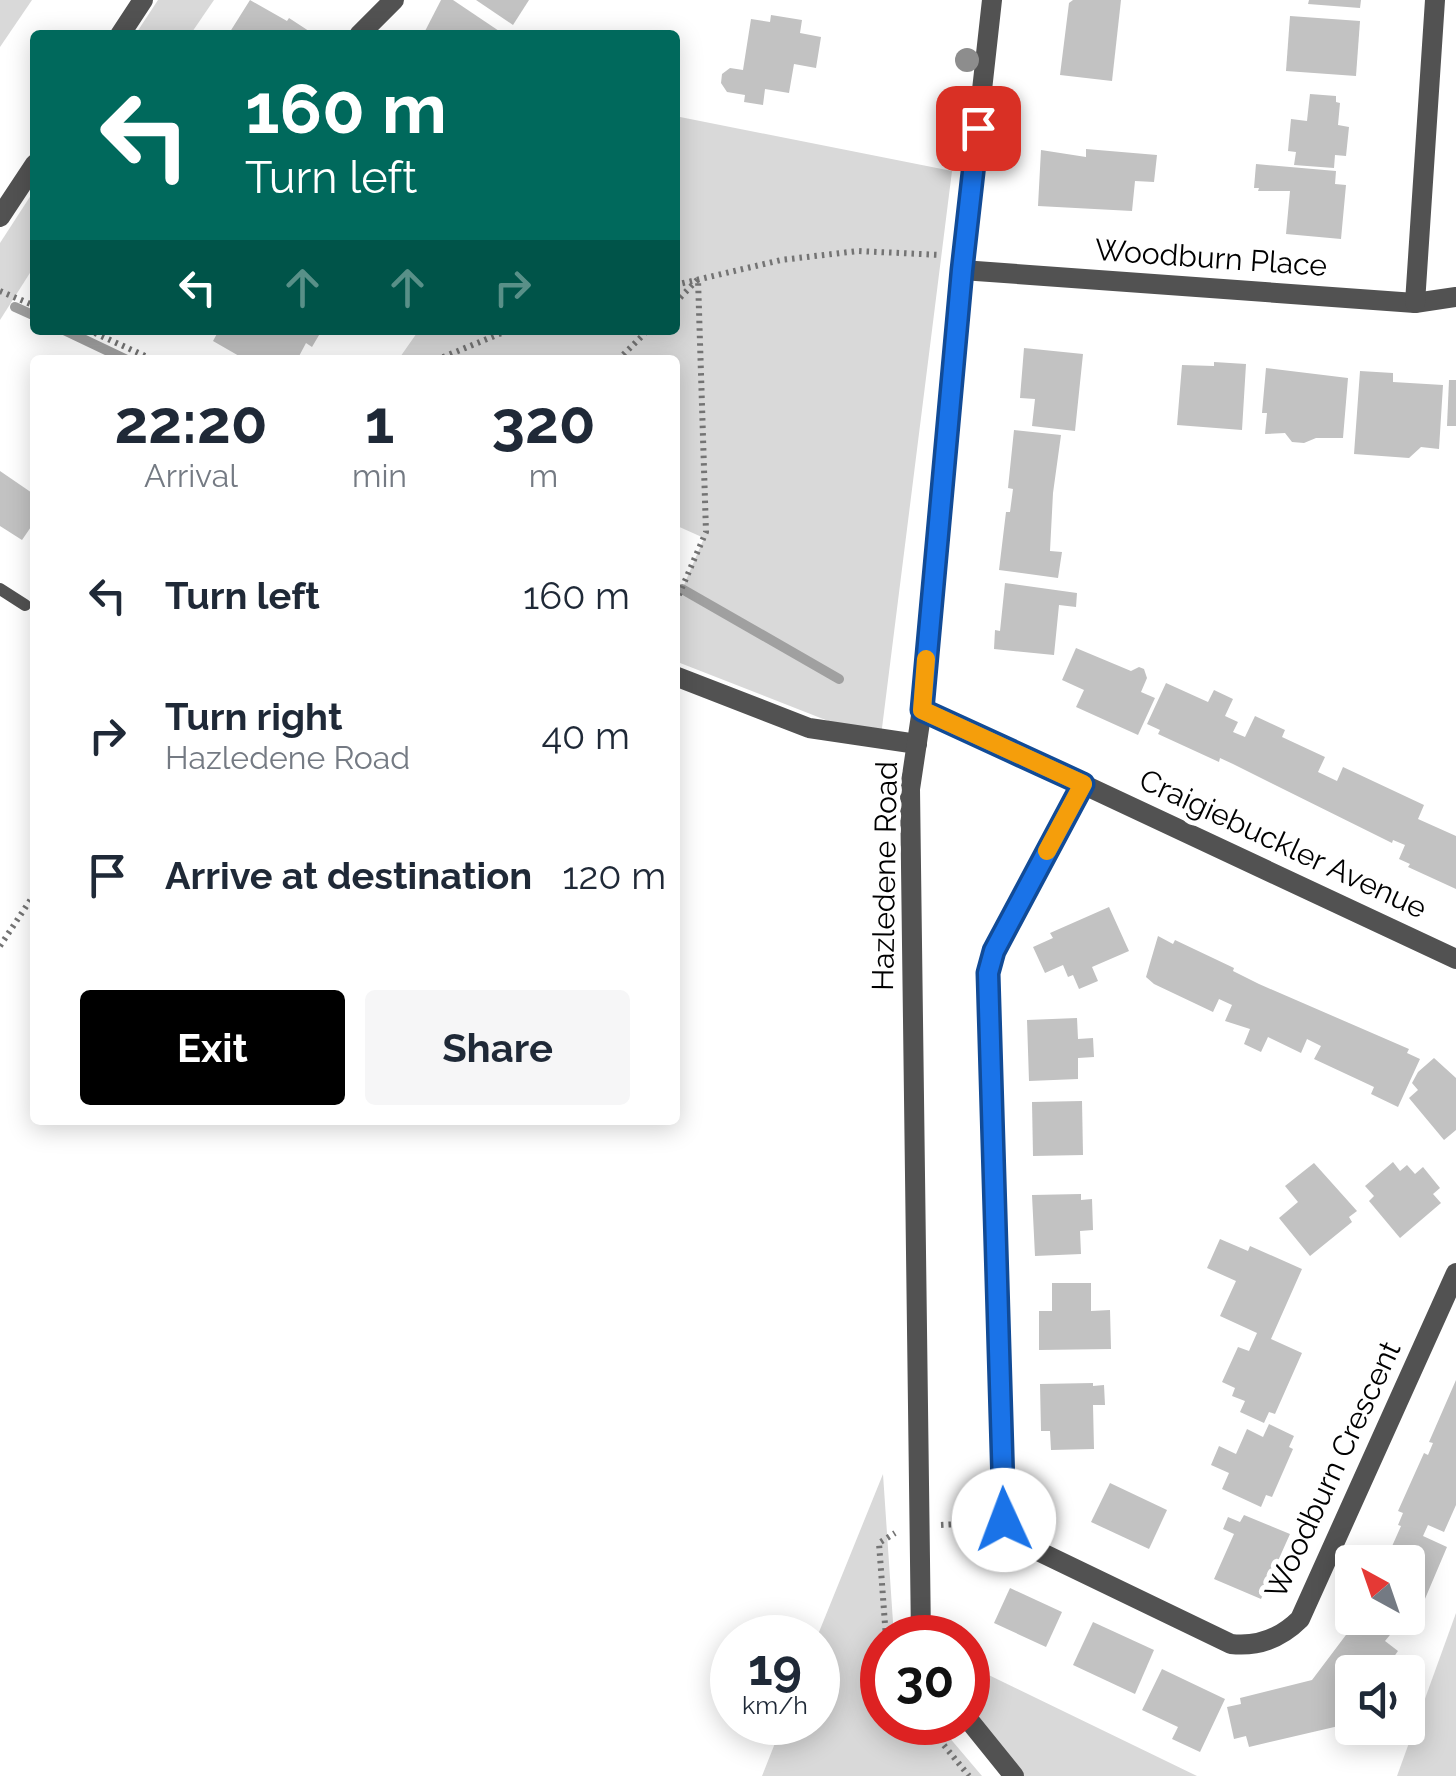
<!DOCTYPE html>
<html lang="en">
<head>
<meta charset="utf-8">
<style>
  :root { --surface:#fff; --page:#f6f6f7; --text:#1f2937; --muted:#747a83; --accent:#000 }
  body { margin:0; font-family:Raleway,sans-serif; background:var(--page); color:var(--text); height:100vh; display:flex; flex-direction:column; font-size:38px; white-space:nowrap }
  * { box-sizing:border-box; margin:0 }
  p { font-size:32px; color:var(--muted) }
  .icon { flex:none; width:55px; height:55px; fill:none; stroke:currentColor; stroke-width:2; stroke-linecap:round; stroke-linejoin:round }
  .map { position:relative; flex:1; overflow:hidden }
  .side { position:absolute; left:30px; top:355px; width:650px; height:770px; display:flex; flex-direction:column; background:var(--surface); border-radius:10px; box-shadow:0 5px 25px #0003 }
  .side>* { flex:none }
  .hud { position:absolute; left:30px; top:30px; width:650px; height:305px; border-radius:10px; box-shadow:0 5px 25px #0003; background:#00695c; color:#fff; overflow:hidden }
  .needle { width:65px; rotate:320deg }
  .tools { position:absolute; left:1335px; top:1545px; display:grid; gap:20px }
  .tools a { display:grid; place-items:center; width:90px; height:90px; border-radius:10px; background:var(--surface); box-shadow:0 5px 25px #0003; font-size:50px }
  .speed { position:absolute; left:710px; top:1615px; display:flex; gap:20px; font-size:50px; font-weight:700; text-align:center }
  .speed>* { display:grid; place-content:center; width:130px; height:130px; border-radius:50%; background:var(--surface); box-shadow:0 5px 25px #0003; line-height:1 }
  .speed small { font-size:25px; font-weight:400 }
  .speed .limit { border:15px solid #d22; background:#fff; color:#111 }
  .pin { position:absolute; display:grid; place-items:center; width:85px; height:85px; color:#fff; margin:-42px; border-radius:20px; box-shadow:0 5px 15px #0006 }
  .me { position:absolute; width:110px; margin:-55px; rotate:358deg; stroke-linejoin:round; filter:drop-shadow(0 0 8px #0008) }
  .turn { display:flex; align-items:center; gap:35px; height:210px; padding:0 50px; font-size:45px }
  .turn .icon { width:130px; height:130px; stroke-width:2.5 }
  .turn b { display:block; font-size:70px; line-height:85px }
  .lanes { display:flex; align-items:center; height:95px; padding:0 50px; background:#0003; justify-content:center; gap:50px; direction:ltr }
  .lanes .off { opacity:.35 }
  .eta { display:flex; justify-content:space-evenly; align-items:center; height:170px; text-align:center }
  .eta b { font-size:60px; font-weight:700; line-height:70px }
  .button { display:flex; gap:20px; margin-top:auto; padding:20px 50px }
  .button a { flex:1; height:115px; border-radius:10px; background:var(--accent); color:#fff; font-size:40px; font-weight:700; line-height:115px; text-align:center }
  .button a+a { background:var(--page); color:var(--text) }
  ul { padding:0; list-style:none }
  li { display:flex; align-items:center; gap:30px; height:140px; padding:0 50px }
  li div { flex:1 }
  li b { display:block; font-size:38px }
  li em { font-style:normal }
  .map>svg:first-child { display:block }
  .green { fill:#d9d9d9 }
  .lines { fill:none; stroke-linecap:round; stroke-linejoin:round }
  .stream { stroke:#a0a0a0; stroke-width:10 }
  .building { fill:#c2c2c2 }
  .path { stroke:#747474; stroke-width:6; stroke-dasharray:2.5 5; stroke-linecap:butt }
  .lane { stroke:#525252; stroke-width:12 }
  .street { stroke:#525252; stroke-width:20 }
  .tree { fill:#8d8d8d }
  .route-casing { stroke:#114b97; stroke-width:25 }
  .route { stroke:#1a73e8; stroke-width:18 }
  .slow { stroke:#f59e0b; stroke-width:18 }
  .labels { text-anchor:middle; stroke-width:10; stroke-linejoin:round; paint-order:stroke }
  .street-label { font-size:30px; fill:#000; stroke:#fff }
</style>
</head>
<body>
<div class="map">
<svg width="1456" height="1776" viewBox="0 0 1456 1776">
  <rect width="100%" height="100%" fill="#fff"/>
  <g class="green">
    <path d="M 0,0 L 32,0 L 0,47 Z"/>
    <path d="M 158,0 L 214,0 L 190,35 L 135,35 Z"/>
    <path d="M 675,116 L 952,171 L 881,736 L 841,726 L 675,661 L 675,606 L 704,538 L 675,525 L 675,360 L 398,360 L 419,330 L 675,330 Z"/>
    <path d="M 35,189 L 35,265 L 0,320 L 0,243 Z"/>
    <path d="M 883,1474 L 894,1637 L 882,1638 L 882,1722 L 937,1723 L 982,1776 L 762,1776 L 783,1723 L 818,1722 L 817,1637 Z"/>
    <path d="M 1456,1613 L 1456,1776 L 1397,1776 Z"/>
    <path d="M 968,1665 L 1197,1776 L 1014,1776 L 968,1719 Z"/>
  </g>
  <g class="lines">
    <g class="stream">
      <path d="M 15,307 L 35,316"/>
      <path d="M 64,330 L 127,360"/>
      <path d="M 682,589 L 839,679"/>
    </g>
  </g>
  <g class="building">
    <path d="M 250,0 L 287,21 L 289,18 L 315,35 L 228,35 Z"/>
    <path d="M 441,0 L 453,0 L 505,35 L 423,35 Z"/>
    <path d="M 476,0 L 529,0 L 513,25 Z"/>
    <path d="M 1073,0 L 1121,0 L 1112,81 L 1060,75 L 1069,3 Z"/>
    <path d="M 1309,0 L 1361,0 L 1360,8 L 1308,4 Z"/>
    <path d="M 771,15 L 802,20 L 800,33 L 821,37 L 816,68 L 794,64 L 789,93 L 765,89 L 763,105 L 744,102 L 745,95 L 727,92 L 721,83 L 722,74 L 730,68 L 743,70 L 751,19 L 770,22 Z"/>
    <path d="M 1290,16 L 1360,21 L 1356,76 L 1286,71 Z"/>
    <path d="M 1310,94 L 1336,96 L 1336,102 L 1340,103 L 1338,125 L 1349,127 L 1346,156 L 1335,155 L 1334,168 L 1294,165 L 1296,152 L 1288,151 L 1291,119 L 1307,121 Z"/>
    <path d="M 1086,149 L 1157,155 L 1154,182 L 1135,181 L 1132,211 L 1038,206 L 1041,150 L 1086,157 Z"/>
    <path d="M 1256,164 L 1336,171 L 1335,184 L 1346,185 L 1341,239 L 1286,234 L 1290,191 L 1258,191 L 1259,188 L 1254,188 Z"/>
    <path d="M 219,330 L 322,330 L 312,347 L 306,343 L 297,360 L 246,360 L 213,341 Z"/>
    <path d="M 1024,348 L 1083,354 L 1075,431 L 1032,426 L 1035,399 L 1020,398 Z"/>
    <path d="M 1214,362 L 1246,364 L 1242,430 L 1177,425 L 1182,365 L 1214,366 Z"/>
    <path d="M 1266,368 L 1348,378 L 1343,438 L 1316,438 L 1304,443 L 1292,442 L 1285,433 L 1265,434 L 1267,413 L 1262,413 Z"/>
    <path d="M 1360,371 L 1393,373 L 1393,382 L 1443,385 L 1439,449 L 1421,447 L 1409,458 L 1354,454 Z"/>
    <path d="M 1449,380 L 1456,380 L 1456,426 L 1447,426 Z"/>
    <path d="M 1014,430 L 1061,435 L 1053,493 L 1050,551 L 1062,552 L 1058,578 L 999,570 L 1006,512 L 1010,512 L 1013,489 L 1008,488 Z"/>
    <path d="M 0,471 L 35,495 L 35,521 L 22,540 L 0,526 Z"/>
    <path d="M 1005,583 L 1077,593 L 1076,607 L 1059,605 L 1054,655 L 994,649 L 995,630 L 1000,631 Z"/>
    <path d="M 1076,648 L 1131,671 L 1139,667 L 1144,669 L 1147,678 L 1141,692 L 1155,698 L 1138,735 L 1076,707 L 1084,690 L 1062,680 Z"/>
    <path d="M 1166,683 L 1208,702 L 1214,690 L 1233,699 L 1225,716 L 1238,722 L 1233,732 L 1245,737 L 1255,716 L 1285,730 L 1282,737 L 1325,757 L 1318,772 L 1337,781 L 1343,767 L 1424,805 L 1418,819 L 1456,836 L 1456,889 L 1408,867 L 1410,864 L 1399,859 L 1405,845 L 1393,840 L 1392,843 L 1233,764 L 1220,758 L 1219,762 L 1158,734 L 1160,730 L 1147,724 Z"/>
    <path d="M 1109,907 L 1129,951 L 1092,967 L 1098,981 L 1079,989 L 1073,975 L 1068,977 L 1063,965 L 1045,973 L 1033,947 L 1053,938 L 1050,933 Z"/>
    <path d="M 1158,936 L 1173,944 L 1175,940 L 1234,968 L 1233,971 L 1259,984 L 1409,1049 L 1407,1053 L 1420,1059 L 1398,1107 L 1371,1094 L 1374,1087 L 1314,1059 L 1321,1046 L 1307,1039 L 1301,1053 L 1268,1037 L 1261,1052 L 1244,1044 L 1250,1029 L 1225,1021 L 1232,1005 L 1219,999 L 1213,1012 L 1154,984 L 1146,977 Z"/>
    <path d="M 1077,1018 L 1078,1039 L 1093,1038 L 1094,1057 L 1078,1058 L 1078,1079 L 1029,1081 L 1027,1020 Z"/>
    <path d="M 1434,1058 L 1456,1078 L 1456,1130 L 1444,1140 L 1409,1098 L 1418,1090 L 1412,1083 L 1418,1072 Z"/>
    <path d="M 1082,1101 L 1083,1155 L 1033,1156 L 1032,1102 Z"/>
    <path d="M 1393,1162 L 1400,1171 L 1407,1165 L 1415,1174 L 1423,1167 L 1440,1188 L 1433,1194 L 1441,1203 L 1400,1238 L 1369,1201 L 1374,1196 L 1365,1186 Z"/>
    <path d="M 1314,1163 L 1357,1211 L 1349,1217 L 1352,1222 L 1310,1256 L 1279,1218 L 1298,1202 L 1285,1186 Z"/>
    <path d="M 1081,1194 L 1081,1200 L 1092,1199 L 1093,1230 L 1080,1231 L 1081,1254 L 1035,1256 L 1032,1195 Z"/>
    <path d="M 1220,1239 L 1248,1251 L 1250,1246 L 1302,1269 L 1271,1339 L 1302,1353 L 1275,1414 L 1269,1412 L 1264,1423 L 1240,1412 L 1245,1401 L 1232,1396 L 1235,1388 L 1222,1382 L 1238,1347 L 1249,1351 L 1257,1333 L 1220,1316 L 1236,1281 L 1207,1268 Z"/>
    <path d="M 1052,1283 L 1091,1283 L 1091,1311 L 1110,1310 L 1111,1349 L 1039,1350 L 1039,1311 L 1052,1311 Z"/>
    <path d="M 1456,1380 L 1456,1505 L 1444,1532 L 1428,1525 L 1423,1536 L 1447,1547 L 1419,1613 L 1424,1615 L 1417,1631 L 1399,1624 L 1385,1641 L 1398,1651 L 1383,1672 L 1352,1672 L 1352,1711 L 1343,1725 L 1249,1747 L 1246,1736 L 1234,1739 L 1227,1707 L 1241,1704 L 1240,1698 L 1312,1680 L 1358,1619 L 1408,1618 L 1408,1562 L 1385,1562 L 1401,1526 L 1398,1525 L 1403,1513 L 1398,1511 L 1424,1453 L 1428,1455 L 1433,1443 L 1429,1442 Z"/>
    <path d="M 1093,1383 L 1093,1386 L 1104,1385 L 1105,1405 L 1093,1405 L 1094,1449 L 1051,1450 L 1050,1431 L 1041,1431 L 1040,1384 Z"/>
    <path d="M 1269,1424 L 1294,1436 L 1289,1447 L 1293,1449 L 1272,1497 L 1266,1495 L 1261,1507 L 1222,1489 L 1229,1473 L 1211,1465 L 1219,1446 L 1236,1454 L 1247,1429 L 1263,1437 Z"/>
    <path d="M 1110,1483 L 1167,1510 L 1149,1549 L 1091,1522 Z"/>
    <path d="M 1244,1515 L 1290,1534 L 1261,1599 L 1214,1579 L 1234,1534 L 1223,1529 L 1228,1517 L 1240,1522 Z"/>
    <path d="M 1010,1588 L 1062,1612 L 1046,1647 L 994,1623 Z"/>
    <path d="M 1093,1622 L 1154,1650 L 1135,1694 L 1073,1665 Z"/>
    <path d="M 1162,1669 L 1225,1699 L 1200,1752 L 1172,1739 L 1178,1727 L 1142,1710 Z"/>
  </g>
  <g class="lines">
    <g class="path">
      <path d="M 675,285 L 781,260 L 858,251 L 941,255"/>
      <path d="M 0,291 L 35,306"/>
      <path d="M 675,303 L 698,279 L 706,532 L 675,604"/>
      <path d="M 88,330 L 154,360"/>
      <path d="M 436,360 L 509,330"/>
      <path d="M 618,360 L 648,330"/>
      <path d="M 0,946 L 35,893"/>
      <path d="M 941,1525 L 978,1523"/>
      <path d="M 886,1638 L 879,1543 L 895,1533"/>
      <path d="M 925,1722 L 969,1776"/>
    </g>
    <path class="lane" d="M 0,589 L 25,605"/>
    <g class="street">
      <path d="M 120,35 L 143,0"/>
      <path d="M 359,35 L 394,0"/>
      <path d="M 0,217 L 35,164"/>
      <path d="M 962,270 L 1415,303 L 1456,297"/>
      <path d="M 1415,303 L 1435,0"/>
      <path d="M 675,676 L 809,728 L 917,744"/>
      <path d="M 922,709 L 1456,959"/>
      <path d="M 1083,784 L 994,951 L 988,973 L 1003,1520 L 1007,1533 L 1015,1540 L 1231,1644 C 1258,1647 1281,1638 1300,1619 L 1456,1273"/>
      <path d="M 921,1638 L 910,789 L 922,709 L 962,270 L 992,0"/>
      <path d="M 968,1719 L 1014,1776"/>
    </g>
  </g>
  <circle class="tree" cx="967" cy="60" r="12"/>
  <g class="lines">
    <g class="route-casing">
      <path id="route" d="M 978,128 L 962,270 L 922,710 L 1083,784 L 994,951 L 988,973 L 1004,1520"/>
    </g>
    <use href="#route" class="route"/>
    <path class="slow" d="M 926,659 L 922,710 L 1083,784 L 1047,851"/>
  </g>
  <g class="labels">
    <g class="street-label">
      <text transform="translate(1211 258) rotate(4)" y="10">Woodburn Place</text>
      <text transform="translate(1283 844) rotate(25)" y="10">Craigiebuckler Avenue</text>
      <text transform="translate(885 876) rotate(-89)" y="10">Hazledene Road</text>
      <text transform="translate(1333 1470) rotate(-65)" y="10">Woodburn Crescent</text>
    </g>
  </g>
</svg>
<div class="tools">
<a><svg class="needle" viewBox="-14 -14 28 28"><path d="M0-13l5 13h-10z" fill="#e53935"/><path d="M0 13l5-13h-10z" fill="#747a83"/></svg></a>
<a><svg class="icon" aria-label="sound" viewBox="0 0 24 24"><path d="M4 9h4l5-4v14l-5-4H4zM17 9q2 3 0 6"/></svg></a>
</div>
<div class="speed"><div>19<small>km/h</small></div><div class="limit">30</div></div>
<div class="pin" style="left:978px;top:128px;background:#d93025"><svg class="icon" aria-label="arrive" viewBox="0 0 24 24"><path d="M6 21V4h12l-3 4 3 4H6"/></svg></div>
<svg class="me" style="left:1004px;top:1520px" viewBox="-20 -20 40 40"><circle r="19" fill="#fff"/><path d="M0-13L10 11 0 6-10 11z" fill="#1a73e8"/></svg>
<div class="hud">
<div class="turn"><svg class="icon" aria-label="left" viewBox="0 0 24 24"><path d="M17 20v-9H6M10 6l-5 5 5 5"/></svg><div><b>160 m</b>Turn left</div></div>
<div class="lanes"><svg class="icon" aria-label="left" viewBox="0 0 24 24"><path d="M17 20v-9H6M10 6l-5 5 5 5"/></svg><svg class="icon off" aria-label="ahead" viewBox="0 0 24 24"><path d="M12 20V5M6 11l6-6 6 6"/></svg><svg class="icon off" aria-label="ahead" viewBox="0 0 24 24"><path d="M12 20V5M6 11l6-6 6 6"/></svg><svg class="icon off" aria-label="right" viewBox="0 0 24 24"><path d="M7 20v-9h11M14 6l5 5-5 5"/></svg></div>
</div>
<section class="side">
<div class="eta">
<div><b>22:20</b><p>Arrival</p></div>
<div><b>1</b><p>min</p></div>
<div><b>320</b><p>m</p></div>
</div>
<ul>
<li><svg class="icon" aria-label="left" viewBox="0 0 24 24"><path d="M17 20v-9H6M10 6l-5 5 5 5"/></svg><div><b>Turn left</b></div><em>160 m</em></li>
<li><svg class="icon" aria-label="right" viewBox="0 0 24 24"><path d="M7 20v-9h11M14 6l5 5-5 5"/></svg><div><b>Turn right</b><p>Hazledene Road</p></div><em>40 m</em></li>
<li><svg class="icon" aria-label="arrive" viewBox="0 0 24 24"><path d="M6 21V4h12l-3 4 3 4H6"/></svg><div><b>Arrive at destination</b></div><em>120 m</em></li>
</ul>
<div class="button"><a>Exit</a><a>Share</a></div>
</section>
</div>
</body>
</html>
